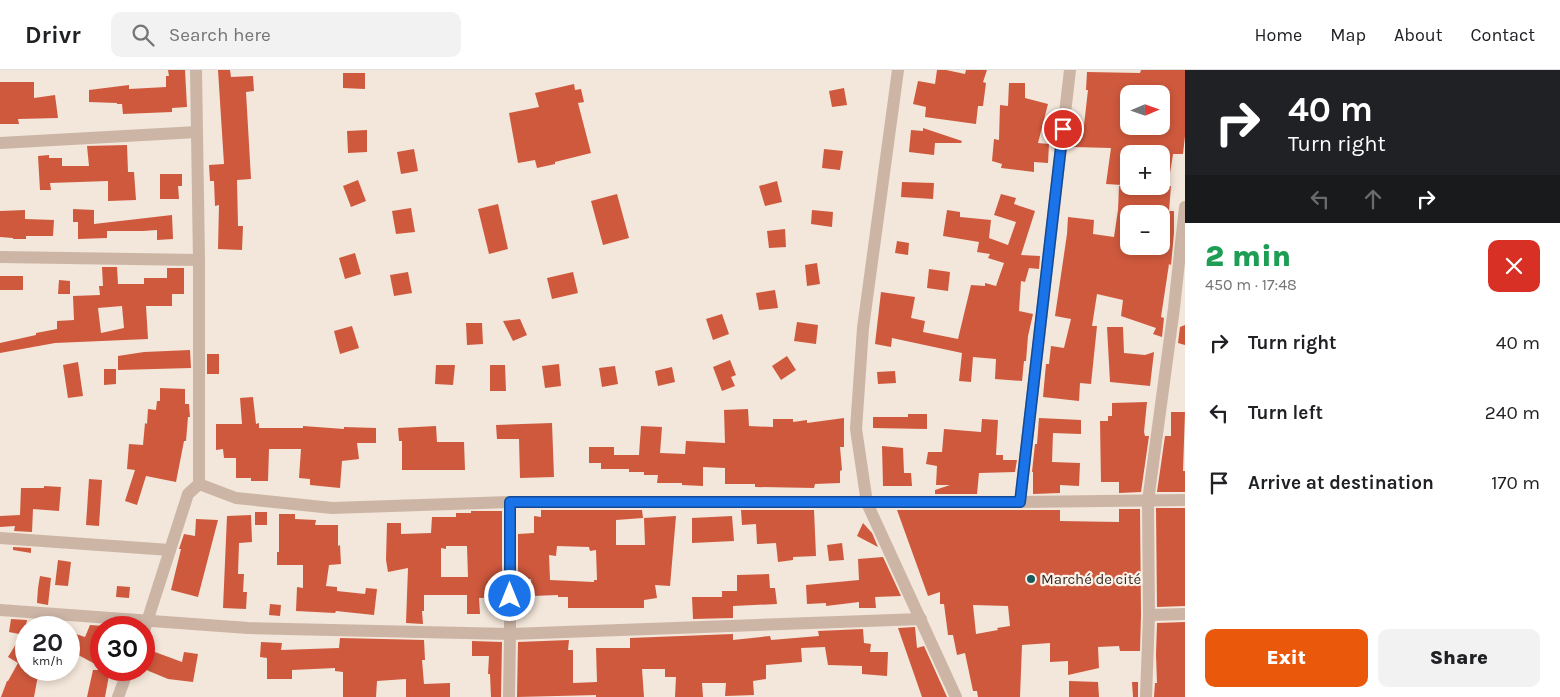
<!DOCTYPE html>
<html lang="en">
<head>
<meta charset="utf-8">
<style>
  :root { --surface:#fff; --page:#f2f2f2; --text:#202124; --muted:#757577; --line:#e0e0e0; --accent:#ea580c }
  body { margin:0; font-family:Karla,sans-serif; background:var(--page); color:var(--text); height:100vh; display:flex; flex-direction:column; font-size:19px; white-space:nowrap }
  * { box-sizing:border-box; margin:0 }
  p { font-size:16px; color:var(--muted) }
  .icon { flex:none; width:28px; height:28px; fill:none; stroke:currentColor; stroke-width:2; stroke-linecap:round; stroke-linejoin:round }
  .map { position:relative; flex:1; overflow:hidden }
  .details { display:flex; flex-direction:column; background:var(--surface); width:375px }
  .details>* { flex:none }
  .top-card { background:#202124; color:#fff; overflow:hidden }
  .needle { width:32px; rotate:88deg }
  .tools { position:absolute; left:1120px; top:15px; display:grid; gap:10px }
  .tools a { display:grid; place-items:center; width:50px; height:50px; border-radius:10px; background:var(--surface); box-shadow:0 2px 8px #0003; font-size:25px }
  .speed { position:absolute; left:15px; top:546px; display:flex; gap:10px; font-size:25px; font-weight:700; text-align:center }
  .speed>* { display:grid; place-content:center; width:65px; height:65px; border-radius:50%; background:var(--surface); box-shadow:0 2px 8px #0003; line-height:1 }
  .speed small { font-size:12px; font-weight:400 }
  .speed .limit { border:8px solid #d22; background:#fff; color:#111 }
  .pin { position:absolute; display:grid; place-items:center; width:42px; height:42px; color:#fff; margin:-21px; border:2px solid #fff; border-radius:50%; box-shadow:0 1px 5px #0007 }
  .me { position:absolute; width:55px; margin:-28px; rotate:0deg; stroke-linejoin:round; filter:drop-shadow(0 0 4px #0008) }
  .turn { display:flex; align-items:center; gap:18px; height:105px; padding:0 20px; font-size:22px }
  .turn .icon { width:65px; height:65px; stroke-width:2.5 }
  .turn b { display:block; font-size:35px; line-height:42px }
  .lanes { display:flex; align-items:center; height:48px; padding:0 20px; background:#0003; justify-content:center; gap:25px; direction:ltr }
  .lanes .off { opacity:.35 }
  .round { display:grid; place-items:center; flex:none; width:52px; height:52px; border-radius:10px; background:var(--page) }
  .overview { display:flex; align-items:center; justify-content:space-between; height:85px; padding:0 20px }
  h1 { font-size:30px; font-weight:800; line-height:38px; color:#1e9e55 }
  .button { display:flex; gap:10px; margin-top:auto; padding:10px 20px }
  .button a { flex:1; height:58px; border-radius:10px; background:var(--accent); color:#fff; font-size:20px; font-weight:800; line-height:58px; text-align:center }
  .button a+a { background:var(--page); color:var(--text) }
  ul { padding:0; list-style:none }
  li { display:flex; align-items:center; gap:15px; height:70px; padding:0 20px }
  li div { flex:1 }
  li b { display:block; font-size:19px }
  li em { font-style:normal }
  header { display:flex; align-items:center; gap:30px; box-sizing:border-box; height:70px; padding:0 25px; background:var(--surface); border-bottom:1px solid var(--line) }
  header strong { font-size:24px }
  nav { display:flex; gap:28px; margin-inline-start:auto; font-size:18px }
  .search { width:350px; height:45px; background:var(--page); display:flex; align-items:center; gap:12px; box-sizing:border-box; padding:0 18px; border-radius:10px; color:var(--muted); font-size:19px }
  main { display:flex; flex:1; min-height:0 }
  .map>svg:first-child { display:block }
  .building { fill:#cf593d; fill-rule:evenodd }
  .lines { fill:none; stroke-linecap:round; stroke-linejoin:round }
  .minor { stroke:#ccb5a5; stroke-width:12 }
  .route-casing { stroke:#114b97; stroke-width:12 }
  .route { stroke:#1a73e8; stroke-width:9 }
  .poi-dot { fill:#195b5c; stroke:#fbf1e7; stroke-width:2 }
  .labels { text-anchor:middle; stroke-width:4.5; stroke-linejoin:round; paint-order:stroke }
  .poi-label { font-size:15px; fill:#382b27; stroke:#fbf1e7; text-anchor:start }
</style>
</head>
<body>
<header>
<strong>Drivr</strong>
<div class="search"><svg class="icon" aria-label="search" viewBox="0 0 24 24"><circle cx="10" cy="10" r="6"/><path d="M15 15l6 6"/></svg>Search here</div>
<nav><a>Home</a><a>Map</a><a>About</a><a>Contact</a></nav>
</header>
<main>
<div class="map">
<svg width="1185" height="627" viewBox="0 0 1185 627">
  <rect width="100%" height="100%" fill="#f3e6da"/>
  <g class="building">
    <path d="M 168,0 L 185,0 L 187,37 L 172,38 L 172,42 L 123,44 L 122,34 L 117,34 L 117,33 L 89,32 L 89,20 L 129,15 L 129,19 L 166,17 L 166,6 L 169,6 Z"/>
    <path d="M 218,0 L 230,0 L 231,7 L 253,6 L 254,21 L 246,22 L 251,109 L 237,110 L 238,156 L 243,156 L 242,180 L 218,179 L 219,135 L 215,136 L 214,111 L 210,111 L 209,95 L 224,94 Z"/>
    <path d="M 937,0 L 946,0 L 965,4 L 966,0 L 987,0 L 983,12 L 986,13 L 983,36 L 978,36 L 976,54 L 925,47 L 926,37 L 913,34 L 918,11 L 935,14 Z"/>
    <path d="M 1141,0 L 1185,0 L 1185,66 L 1183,84 L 1173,84 L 1168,116 L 1171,116 L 1169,141 L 1174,141 L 1174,163 L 1171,195 L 1169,194 L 1161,247 L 1164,248 L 1162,267 L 1153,264 L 1156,258 L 1121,246 L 1123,230 L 1097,224 L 1092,256 L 1097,256 L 1091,314 L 1080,313 L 1079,331 L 1043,327 L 1046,294 L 1049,294 L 1051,276 L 1064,278 L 1071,249 L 1055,246 L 1067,164 L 1068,147 L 1094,150 L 1093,164 L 1114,167 L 1118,140 L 1119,116 L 1121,116 L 1122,115 L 1106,114 L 1111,78 L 1073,77 L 1073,63 L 1083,64 L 1088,20 L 1086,20 L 1087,2 L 1140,3 ZM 1129,24 L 1161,24 L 1161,56 L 1129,56 ZM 1132,79 L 1157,81 L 1157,84 L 1161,84 L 1161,116 L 1129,116 L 1129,84 L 1131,84 ZM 1129,144 L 1161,144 L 1161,176 L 1129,176 Z"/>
    <path d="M 343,3 L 365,3 L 365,19 L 343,18 Z"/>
    <path d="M 0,12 L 34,12 L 34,28 L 55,25 L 58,48 L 18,49 L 19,54 L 0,54 Z"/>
    <path d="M 1009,13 L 1025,13 L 1025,28 L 1048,34 L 1038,73 L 1049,74 L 1048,93 L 1034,92 L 1034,102 L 1001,98 L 1002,94 L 992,91 L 994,69 L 999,70 L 1000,35 L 1008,36 Z"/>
    <path d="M 574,14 L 575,20 L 581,19 L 584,32 L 578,33 L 591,83 L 555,92 L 555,94 L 537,98 L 535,90 L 518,93 L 509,43 L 539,37 L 535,23 Z"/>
    <path d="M 844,18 L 847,35 L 832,37 L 829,21 Z"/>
    <path d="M 923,58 L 962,71 L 961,73 L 935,73 L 934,85 L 909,82 L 911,60 L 923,61 Z"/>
    <path d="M 367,60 L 367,82 L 348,83 L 347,61 Z"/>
    <path d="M 127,75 L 128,102 L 134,102 L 136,130 L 108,131 L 108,111 L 50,113 L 51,120 L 40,120 L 38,86 L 49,85 L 49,88 L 62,88 L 62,96 L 89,96 L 87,76 Z"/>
    <path d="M 414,79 L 418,101 L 401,104 L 397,82 Z"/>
    <path d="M 824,79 L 843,81 L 840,100 L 822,98 Z"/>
    <path d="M 160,104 L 182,104 L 182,116 L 178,116 L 179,129 L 160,129 Z"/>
    <path d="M 358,110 L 366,131 L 351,137 L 343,116 Z"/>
    <path d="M 777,111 L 782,132 L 765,136 L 759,116 Z"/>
    <path d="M 902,112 L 934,113 L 933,129 L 901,127 Z"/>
    <path d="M 617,124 L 629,168 L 603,175 L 591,131 Z"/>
    <path d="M 1001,124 L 1016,128 L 1014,134 L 1035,141 L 1021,185 L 1040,186 L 1039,199 L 1029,198 L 1025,212 L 1021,211 L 1019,241 L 1033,244 L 1028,266 L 1026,291 L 1024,291 L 1022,311 L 995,309 L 996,289 L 973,287 L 971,312 L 959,311 L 962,283 L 892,268 L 891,277 L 875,274 L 881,222 L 915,227 L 911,248 L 925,251 L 923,262 L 958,269 L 971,215 L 985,216 L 985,213 L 996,216 L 1004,193 L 988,188 L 990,184 L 977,182 L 979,172 L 943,166 L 947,140 L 960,142 L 960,147 L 991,150 L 989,168 L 1008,175 L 1016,152 L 994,145 Z"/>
    <path d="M 498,134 L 508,179 L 489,184 L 478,139 Z"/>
    <path d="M 411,138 L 415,162 L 396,164 L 392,141 Z"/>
    <path d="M 73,139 L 94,140 L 94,154 L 172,145 L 173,169 L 157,170 L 157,160 L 143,161 L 107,161 L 107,168 L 78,169 L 78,152 L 73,152 Z"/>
    <path d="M 25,140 L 25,149 L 54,150 L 53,166 L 26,166 L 26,169 L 13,169 L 13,168 L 0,167 L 0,141 Z"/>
    <path d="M 812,140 L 833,142 L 832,157 L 811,154 Z"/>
    <path d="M 785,159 L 786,177 L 769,178 L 767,161 Z"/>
    <path d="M 897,171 L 909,173 L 908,185 L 895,183 Z"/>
    <path d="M 355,183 L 361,204 L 345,209 L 339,188 Z"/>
    <path d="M 817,193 L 820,214 L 807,216 L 805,195 Z"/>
    <path d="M 102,197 L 117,197 L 118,214 L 144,214 L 144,208 L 167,208 L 167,198 L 184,198 L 184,224 L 172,224 L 172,236 L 146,236 L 148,269 L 55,273 L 0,283 L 0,273 L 36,265 L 36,263 L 57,259 L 57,251 L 74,250 L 73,226 L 100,225 L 99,216 L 103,216 ZM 122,236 L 124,258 L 101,263 L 98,238 Z"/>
    <path d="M 929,199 L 950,202 L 948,221 L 927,218 Z"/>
    <path d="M 408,202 L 412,223 L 394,226 L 390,205 Z"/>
    <path d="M 573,202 L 578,223 L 552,229 L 547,208 Z"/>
    <rect x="0" y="206" width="23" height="14"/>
    <path d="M 59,210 L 70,211 L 70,224 L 58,224 Z"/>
    <path d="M 775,220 L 778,238 L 759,240 L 756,223 Z"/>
    <path d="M 722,244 L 729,264 L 713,270 L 706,249 Z"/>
    <path d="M 520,249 L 527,265 L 513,271 L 503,251 Z"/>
    <path d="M 797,252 L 818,255 L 816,274 L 794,271 Z"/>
    <path d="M 466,253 L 482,253 L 483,274 L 467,275 Z"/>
    <path d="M 1185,255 L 1185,275 L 1178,273 L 1180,257 Z"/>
    <path d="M 352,256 L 359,278 L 340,284 L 334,261 Z"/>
    <path d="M 1107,257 L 1123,257 L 1124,283 L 1145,285 L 1154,282 L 1150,316 L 1110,312 Z"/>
    <path d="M 190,280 L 191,298 L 118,300 L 118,286 L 144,282 Z"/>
    <rect x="207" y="284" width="12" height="20"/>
    <path d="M 787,286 L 796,300 L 781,310 L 772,296 Z"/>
    <path d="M 730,290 L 736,305 L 731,307 L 735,316 L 722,321 L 713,297 Z"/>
    <path d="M 78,292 L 83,326 L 68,328 L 63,295 Z"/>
    <path d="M 559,294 L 561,316 L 545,318 L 542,296 Z"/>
    <path d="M 436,295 L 455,295 L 453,315 L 435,314 Z"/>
    <path d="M 490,295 L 505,295 L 506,321 L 490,321 Z"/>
    <path d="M 615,296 L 618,314 L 602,317 L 599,298 Z"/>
    <path d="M 672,297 L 675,312 L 658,316 L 655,301 Z"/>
    <path d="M 104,299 L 116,299 L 116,314 L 104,315 Z"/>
    <path d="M 895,301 L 896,313 L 878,314 L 877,302 Z"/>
    <path d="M 160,318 L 185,319 L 185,334 L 189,334 L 190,347 L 188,347 L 186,371 L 184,371 L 176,412 L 146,406 L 137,435 L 125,431 L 135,400 L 127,399 L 129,374 L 143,375 L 145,353 L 147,354 L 148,339 L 156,340 L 157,331 L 160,331 Z"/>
    <path d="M 253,327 L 256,354 L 259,353 L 259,358 L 303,358 L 303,356 L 344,359 L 344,357 L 376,358 L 376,373 L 357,373 L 359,389 L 342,391 L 340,418 L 310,415 L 310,409 L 299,408 L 301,379 L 269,379 L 268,411 L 251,411 L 251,408 L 236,408 L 236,388 L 224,388 L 223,379 L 216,380 L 216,354 L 242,354 L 240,328 Z"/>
    <path d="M 1147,332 L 1144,362 L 1145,366 L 1149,366 L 1141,422 L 1119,423 L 1119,412 L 1101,412 L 1100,351 L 1108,351 L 1108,346 L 1112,346 L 1112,333 Z"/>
    <path d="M 748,339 L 749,356 L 773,357 L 773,349 L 793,349 L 793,352 L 807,350 L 807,353 L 844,348 L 844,377 L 840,377 L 842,400 L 840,401 L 840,413 L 815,414 L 814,418 L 755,417 L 755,414 L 725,414 L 725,398 L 703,397 L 703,416 L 682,415 L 682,413 L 657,413 L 658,405 L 644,405 L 644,402 L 629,402 L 629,399 L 601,399 L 601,393 L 589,393 L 589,377 L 614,377 L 614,385 L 639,385 L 641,356 L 662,357 L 660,383 L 685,384 L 686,371 L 725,373 L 724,340 Z"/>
    <path d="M 1171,342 L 1185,342 L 1183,401 L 1185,401 L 1185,422 L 1157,422 L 1165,366 L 1171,366 Z"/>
    <path d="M 908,344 L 927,344 L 927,359 L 873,358 L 873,347 L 908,347 Z"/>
    <path d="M 1039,348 L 1081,350 L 1081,364 L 1053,363 L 1052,392 L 1080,393 L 1079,416 L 1060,415 L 1060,423 L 1033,424 L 1033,402 L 1032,402 L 1035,374 L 1037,374 Z"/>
    <path d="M 982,349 L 998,350 L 996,385 L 1003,385 L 1003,390 L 1017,390 L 1015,402 L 979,403 L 977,424 L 935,424 L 935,420 L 950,415 L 936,415 L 937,396 L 926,394 L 928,382 L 942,382 L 944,359 L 981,362 Z"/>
    <path d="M 552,353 L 554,407 L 520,408 L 519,369 L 497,369 L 496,355 Z"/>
    <path d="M 436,356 L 437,372 L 464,372 L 465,400 L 402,400 L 402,371 L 399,371 L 398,358 Z"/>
    <path d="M 882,376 L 903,378 L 904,403 L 911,403 L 912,416 L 883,416 Z"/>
    <path d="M 89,409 L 102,410 L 99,456 L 86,455 Z"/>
    <path d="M 44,416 L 61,417 L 59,441 L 33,439 L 32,462 L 14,461 L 15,456 L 0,457 L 0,446 L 20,445 L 21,418 L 44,418 Z"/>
    <path d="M 1156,438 L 1185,438 L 1185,536 L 1157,537 Z"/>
    <path d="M 1119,439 L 1140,439 L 1141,545 L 1140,581 L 1120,581 L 1119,576 L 1098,577 L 1099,598 L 1068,605 L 1068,591 L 1050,592 L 1050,573 L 1022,575 L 1020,627 L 978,627 L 977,621 L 973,621 L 965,583 L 957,585 L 953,565 L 948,565 L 944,534 L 940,534 L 940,522 L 928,526 L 897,440 L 1060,440 L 1060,451 L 1119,452 ZM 973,535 L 1008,536 L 1010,556 L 997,558 L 998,560 L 976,564 Z"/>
    <path d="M 541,440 L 642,440 L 643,448 L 616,450 L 616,475 L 645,475 L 644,448 L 676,446 L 670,516 L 655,515 L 657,528 L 644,530 L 644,538 L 568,538 L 568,527 L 558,527 L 558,525 L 532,526 L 531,509 L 518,510 L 518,464 L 534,463 L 534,446 L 541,447 ZM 557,476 L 589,477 L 590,481 L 596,480 L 597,510 L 594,510 L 594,512 L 550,510 L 549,485 L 556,486 Z"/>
    <path d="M 741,440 L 814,440 L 816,486 L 793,487 L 793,490 L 778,492 L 776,473 L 757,474 L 756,454 L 742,455 Z"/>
    <path d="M 471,441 L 502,441 L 502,527 L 479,528 L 480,544 L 467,544 L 467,525 L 424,525 L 424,541 L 422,541 L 423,554 L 406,553 L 408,498 L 388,502 L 386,490 L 387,453 L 401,453 L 401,464 L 431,463 L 432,447 L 456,447 L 456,443 L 471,443 ZM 446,476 L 467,476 L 468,507 L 441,507 L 441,478 L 446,479 Z"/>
    <rect x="255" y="442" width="12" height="13"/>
    <path d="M 279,444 L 295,444 L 295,449 L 316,450 L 315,455 L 338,455 L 338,476 L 340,475 L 341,494 L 329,495 L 326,516 L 337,517 L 337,521 L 365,524 L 366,518 L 377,519 L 374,545 L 336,541 L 335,543 L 296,541 L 297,517 L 303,518 L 303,495 L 277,495 L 277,482 L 279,482 Z"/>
    <path d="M 251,445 L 252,472 L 239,473 L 238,504 L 244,504 L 243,522 L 247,522 L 246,539 L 223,538 L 227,446 Z"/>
    <path d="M 732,446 L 734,471 L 692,473 L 692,448 Z"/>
    <path d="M 196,449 L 218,450 L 198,527 L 171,520 L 181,479 L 179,479 L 184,464 L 195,466 Z"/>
    <path d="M 863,453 L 872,463 L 878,477 L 857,466 Z"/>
    <path d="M 842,473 L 844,490 L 829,491 L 827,475 Z"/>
    <path d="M 13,477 L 31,478 L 31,483 L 13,480 Z"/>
    <path d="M 883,487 L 901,526 L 875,527 L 876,538 L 859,538 L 859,532 L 826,536 L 826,533 L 807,534 L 806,515 L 859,510 L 858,489 Z"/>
    <path d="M 58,490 L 71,492 L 68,516 L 55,515 Z"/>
    <path d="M 769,504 L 770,518 L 775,518 L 777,534 L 733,536 L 733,548 L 693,549 L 692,527 L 722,527 L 722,521 L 737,521 L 737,505 Z"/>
    <path d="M 40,506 L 51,508 L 48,535 L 37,533 L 38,518 Z"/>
    <path d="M 117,516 L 130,517 L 129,528 L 116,527 Z"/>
    <path d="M 270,534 L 281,535 L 280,546 L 269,545 Z"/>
    <path d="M 11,549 L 27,550 L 24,565 L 9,562 Z"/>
    <path d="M 1185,552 L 1185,627 L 1154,627 L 1155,613 L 1157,613 L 1156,584 L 1157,553 Z"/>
    <path d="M 90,555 L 104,556 L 104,558 L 101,558 L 101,567 L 95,594 L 69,580 L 69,571 L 73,563 L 85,567 Z"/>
    <path d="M 915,557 L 917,578 L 924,576 L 947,627 L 922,627 L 898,558 Z"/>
    <path d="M 863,559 L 864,573 L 871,574 L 870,582 L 888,582 L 887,606 L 862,604 L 862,596 L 828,595 L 825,577 L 801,578 L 802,592 L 766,595 L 766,609 L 753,611 L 754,625 L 725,626 L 726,613 L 702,613 L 703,627 L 675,627 L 676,607 L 665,607 L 665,599 L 642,599 L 644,627 L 596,627 L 596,625 L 517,627 L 518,572 L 569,570 L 568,580 L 573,580 L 573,613 L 597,612 L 596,578 L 630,578 L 630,568 L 733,564 L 733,570 L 770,566 L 771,570 L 819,566 L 818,561 Z"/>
    <path d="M 340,568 L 424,570 L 425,590 L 422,590 L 424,614 L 450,613 L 450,627 L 406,627 L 406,609 L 377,611 L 376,627 L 343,627 L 343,602 L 335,601 L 335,598 L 292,600 L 292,609 L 267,609 L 267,588 L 260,587 L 261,572 L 282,573 L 281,580 L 339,578 Z"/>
    <path d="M 153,571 L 155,582 L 182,592 L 184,582 L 198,584 L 193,612 L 168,609 L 144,599 L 144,595 Z"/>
    <path d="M 472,571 L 502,572 L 501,627 L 491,627 L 490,604 L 488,604 L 489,586 L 472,586 Z"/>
    <path d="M 16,574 L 25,579 L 26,577 L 26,600 L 39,600 L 34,627 L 1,627 L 7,611 L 8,611 L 18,593 L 8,587 Z"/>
    <path d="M 93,600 L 110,600 L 105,627 L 87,627 Z"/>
    <path d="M 1069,611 L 1098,612 L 1099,627 L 1069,627 Z"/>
    <path d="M 1132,612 L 1138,612 L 1138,627 L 1133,627 Z"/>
  </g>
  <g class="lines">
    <g class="minor">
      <path d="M 196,0 L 199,190 L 199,414 L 236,428 L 332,438 L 510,432 L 1020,432 L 1185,430"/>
      <path d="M 898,0 L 863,258 L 856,359 L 867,433 L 956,627"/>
      <path d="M 0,73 L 197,62"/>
      <path d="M 0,187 L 199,190"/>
      <path d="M 1020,432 L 1070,0"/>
      <path d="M 0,468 L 170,480"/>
      <path d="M 0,540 L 248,558 L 510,564 L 921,549"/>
      <path d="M 1149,545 L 1185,544"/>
      <path d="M 144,561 L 188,424 L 199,414"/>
      <path d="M 118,627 L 128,600"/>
      <path d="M 509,627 L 510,564 L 510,432"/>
      <path d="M 1146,627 L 1149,545 L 1148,431 L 1174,238 L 1185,137"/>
    </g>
  </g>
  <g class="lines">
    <g class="route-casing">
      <path id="route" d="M 510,526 L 510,432 L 1020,432 L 1063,59"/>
    </g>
    <use href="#route" class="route"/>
  </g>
  <circle class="poi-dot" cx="1031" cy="509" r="5"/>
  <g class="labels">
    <g class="poi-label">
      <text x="1041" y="514">Marché de cité</text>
    </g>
  </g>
</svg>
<div class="tools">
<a><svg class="needle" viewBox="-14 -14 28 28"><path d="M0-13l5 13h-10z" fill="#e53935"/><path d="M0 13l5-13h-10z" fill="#757577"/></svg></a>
<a>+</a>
<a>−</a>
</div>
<div class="speed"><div>20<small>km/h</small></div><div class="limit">30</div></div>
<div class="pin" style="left:1063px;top:59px;background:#d93025"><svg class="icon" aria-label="arrive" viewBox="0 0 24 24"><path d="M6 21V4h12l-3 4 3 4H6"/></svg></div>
<svg class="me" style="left:510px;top:526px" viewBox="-20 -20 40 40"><circle r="17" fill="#1a73e8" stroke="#fff" stroke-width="3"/><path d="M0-11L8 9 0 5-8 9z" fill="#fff"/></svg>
</div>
<section class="details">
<div class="top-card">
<div class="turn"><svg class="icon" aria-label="right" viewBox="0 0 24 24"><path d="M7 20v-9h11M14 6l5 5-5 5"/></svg><div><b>40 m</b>Turn right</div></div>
<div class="lanes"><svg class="icon off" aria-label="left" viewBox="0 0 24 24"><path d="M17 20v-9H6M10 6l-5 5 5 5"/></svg><svg class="icon off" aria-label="ahead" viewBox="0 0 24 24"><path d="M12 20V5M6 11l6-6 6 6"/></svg><svg class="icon" aria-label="right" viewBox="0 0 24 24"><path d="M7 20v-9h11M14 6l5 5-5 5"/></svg></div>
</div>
<div class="overview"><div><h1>2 min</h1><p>450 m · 17:48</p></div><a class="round" style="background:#d93025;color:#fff"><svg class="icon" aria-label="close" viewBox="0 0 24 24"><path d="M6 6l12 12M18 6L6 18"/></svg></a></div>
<ul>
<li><svg class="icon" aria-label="right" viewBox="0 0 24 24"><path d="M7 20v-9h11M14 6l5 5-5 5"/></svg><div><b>Turn right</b></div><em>40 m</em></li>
<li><svg class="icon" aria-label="left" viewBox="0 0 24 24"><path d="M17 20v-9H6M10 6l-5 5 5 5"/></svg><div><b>Turn left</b></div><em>240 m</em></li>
<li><svg class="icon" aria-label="arrive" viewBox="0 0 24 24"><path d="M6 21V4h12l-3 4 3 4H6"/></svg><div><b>Arrive at destination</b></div><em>170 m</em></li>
</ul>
<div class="button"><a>Exit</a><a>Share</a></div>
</section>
</main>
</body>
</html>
